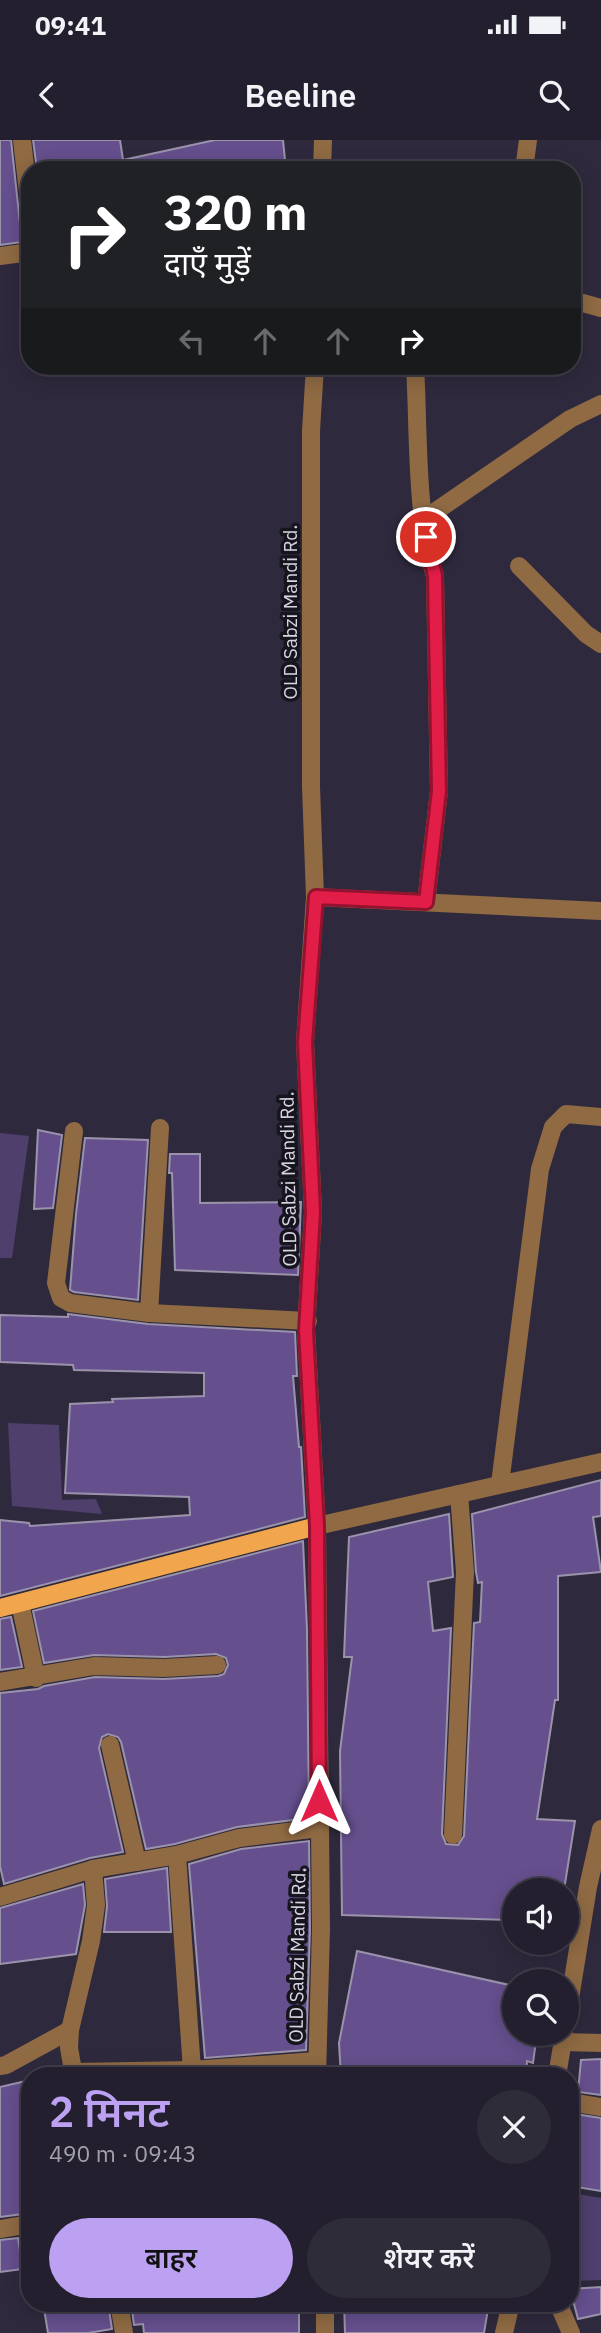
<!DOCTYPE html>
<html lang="hi">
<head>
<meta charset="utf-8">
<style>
  :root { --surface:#231f2e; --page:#2f2c3a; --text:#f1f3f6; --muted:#a3a2aa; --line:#403d4a; --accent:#bca0f2 }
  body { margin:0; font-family:"IBM Plex Sans","Noto Sans Devanagari",sans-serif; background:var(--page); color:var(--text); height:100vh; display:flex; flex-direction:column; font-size:26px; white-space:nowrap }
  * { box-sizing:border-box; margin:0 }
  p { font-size:23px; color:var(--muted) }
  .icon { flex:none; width:38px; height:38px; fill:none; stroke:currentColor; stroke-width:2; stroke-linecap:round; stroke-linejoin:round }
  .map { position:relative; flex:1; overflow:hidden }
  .drawer { position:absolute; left:21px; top:1927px; width:558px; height:245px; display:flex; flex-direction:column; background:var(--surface); border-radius:28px; box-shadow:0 4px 18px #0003,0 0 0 2px var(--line) }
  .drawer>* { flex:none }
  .top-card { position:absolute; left:21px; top:21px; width:560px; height:214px; border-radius:28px; box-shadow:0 4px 18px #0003,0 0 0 2px var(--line); background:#202124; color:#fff; overflow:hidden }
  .fabs { position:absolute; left:502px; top:1738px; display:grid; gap:14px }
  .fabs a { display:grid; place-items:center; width:77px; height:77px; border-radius:50%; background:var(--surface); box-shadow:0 4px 18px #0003,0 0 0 2px var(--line); font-size:35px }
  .pin { position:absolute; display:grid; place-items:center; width:60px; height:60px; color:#fff; margin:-30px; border:4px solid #fff; border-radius:50%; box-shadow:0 2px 7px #0007 }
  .me { position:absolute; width:77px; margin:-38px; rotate:0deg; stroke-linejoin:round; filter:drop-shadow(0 0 5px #0008) }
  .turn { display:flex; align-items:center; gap:24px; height:147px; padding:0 28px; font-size:32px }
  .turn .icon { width:91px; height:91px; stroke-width:2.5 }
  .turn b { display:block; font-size:49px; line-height:60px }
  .lanes { display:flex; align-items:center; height:66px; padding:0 28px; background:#0003; justify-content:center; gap:35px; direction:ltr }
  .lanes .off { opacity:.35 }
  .round { display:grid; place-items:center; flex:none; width:74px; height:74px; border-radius:37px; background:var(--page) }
  .summary { display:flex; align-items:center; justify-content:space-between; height:119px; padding:0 28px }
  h1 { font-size:42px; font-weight:600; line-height:52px; color:var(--accent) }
  .button { display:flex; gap:14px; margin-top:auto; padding:14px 28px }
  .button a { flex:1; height:80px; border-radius:42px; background:var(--accent); color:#111; font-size:28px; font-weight:600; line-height:80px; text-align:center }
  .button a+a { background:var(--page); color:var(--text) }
  .status { display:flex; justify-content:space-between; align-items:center; height:49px; padding:0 35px; background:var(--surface); direction:ltr }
  .status svg { height:19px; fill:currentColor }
  header { display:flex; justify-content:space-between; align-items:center; height:91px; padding:0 28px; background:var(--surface); font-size:32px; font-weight:600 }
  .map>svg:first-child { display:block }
  .green { fill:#4f3f6d }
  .building { fill:#654f8d; stroke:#9a93ab; stroke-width:2 }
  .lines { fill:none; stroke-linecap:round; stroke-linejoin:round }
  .minor { stroke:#8f6a43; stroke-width:18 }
  .major { stroke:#f1a54d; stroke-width:18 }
  .route-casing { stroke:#92132f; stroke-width:18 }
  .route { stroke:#e11d48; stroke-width:12 }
  .labels { text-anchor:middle; stroke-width:7; stroke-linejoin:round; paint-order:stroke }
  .street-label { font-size:19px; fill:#d8d4e2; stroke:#16141d }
</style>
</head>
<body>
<div class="status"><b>09:41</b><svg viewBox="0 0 49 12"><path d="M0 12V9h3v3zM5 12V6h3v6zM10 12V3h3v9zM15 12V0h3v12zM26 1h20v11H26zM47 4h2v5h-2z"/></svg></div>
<header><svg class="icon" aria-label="back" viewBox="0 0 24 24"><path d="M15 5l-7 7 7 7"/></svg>Beeline<svg class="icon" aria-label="search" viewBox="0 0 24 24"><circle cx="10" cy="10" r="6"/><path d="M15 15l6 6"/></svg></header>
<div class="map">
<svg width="601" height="2193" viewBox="0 0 601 2193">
  <rect width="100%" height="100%" fill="#2f293d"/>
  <g class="green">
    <path d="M 0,993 L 29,996 L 12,1118 L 0,1118 Z"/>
    <path d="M 8,1283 L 59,1285 L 62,1360 L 96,1359 L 102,1374 L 12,1366 Z"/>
    <path d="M 571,2053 L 601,2058 L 601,2140 L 571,2141 Z"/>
  </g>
  <g class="building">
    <path d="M 0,0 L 11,0 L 22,102 L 0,105 Z"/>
    <path d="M 33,0 L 120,0 L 123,20 L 215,0 L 283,0 L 286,30 L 37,30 Z"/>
    <path d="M 38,990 L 62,995 L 53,1068 L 34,1069 Z"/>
    <path d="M 85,998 L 148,1000 L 138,1160 L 74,1152 L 70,1150 L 76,1074 Z"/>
    <path d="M 170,1014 L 200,1014 L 200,1063 L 301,1062 L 298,1135 L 175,1130 L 172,1033 L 169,1033 Z"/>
    <path d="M 68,1174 L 148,1184 L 295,1192 L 297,1236 L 293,1236 L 299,1307 L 301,1307 L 305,1377 L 0,1456 L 0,1380 L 29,1383 L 30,1386 L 190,1375 L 189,1357 L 65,1353 L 70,1264 L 113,1262 L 112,1259 L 204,1256 L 204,1233 L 74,1230 L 73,1225 L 0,1222 L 0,1175 L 68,1177 Z"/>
    <path d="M 601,1340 L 601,1376 L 593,1377 L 601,1432 L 558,1436 L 558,1560 L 555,1560 L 537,1679 L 575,1681 L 564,1750 L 514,1750 L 514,1780 L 342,1775 L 340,1611 L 352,1517 L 344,1517 L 349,1397 L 449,1374 L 453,1437 L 428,1442 L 433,1491 L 451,1488 L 442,1694 L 446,1704 L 458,1705 L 464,1696 L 474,1483 L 480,1482 L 482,1442 L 478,1443 L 476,1432 L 472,1374 Z"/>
    <path d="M 303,1401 L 307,1489 L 309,1678 L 237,1687 L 175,1704 L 146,1709 L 121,1602 L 118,1597 L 108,1594 L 102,1597 L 99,1608 L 123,1712 L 90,1718 L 4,1744 L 0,1726 L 0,1553 L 38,1549 L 44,1546 L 95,1537 L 164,1539 L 218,1536 L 224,1534 L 228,1525 L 226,1518 L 216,1514 L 164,1517 L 94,1515 L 44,1523 L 33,1471 Z"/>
    <path d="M 11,1477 L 22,1527 L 0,1530 L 0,1479 Z"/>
    <path d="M 309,1701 L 310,1789 L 306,1910 L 205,1918 L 189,1724 L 241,1709 Z"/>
    <path d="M 167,1728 L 171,1792 L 104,1792 L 107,1766 L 105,1739 Z"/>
    <path d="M 83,1744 L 85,1765 L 76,1814 L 0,1824 L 0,1768 Z"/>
    <path d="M 357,1811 L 514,1846 L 514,1894 L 537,1894 L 533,1923 L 527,1921 L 526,1936 L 341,1936 L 339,1903 Z"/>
    <path d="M 601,1919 L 601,1955 L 578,1952 L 581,1920 Z"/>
    <path d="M 30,1940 L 30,2073 L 0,2077 L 0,1947 Z"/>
    <path d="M 575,1974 L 601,1978 L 601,2051 L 570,2046 L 570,1984 L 574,1984 Z"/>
    <path d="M 18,2098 L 23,2129 L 0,2132 L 0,2100 Z"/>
    <path d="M 601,2147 L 601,2174 L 578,2179 L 570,2149 Z"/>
    <path d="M 43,2163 L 108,2163 L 112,2189 L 88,2193 L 48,2193 Z"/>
    <path d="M 131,2163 L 299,2165 L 299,2193 L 144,2193 L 143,2184 L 134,2185 Z"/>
    <path d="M 344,2163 L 489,2163 L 484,2193 L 345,2193 Z"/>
  </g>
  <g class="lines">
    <g class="minor">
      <path d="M 22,0 L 30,69"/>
      <path d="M 322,30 L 323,0"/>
      <path d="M 524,30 L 528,0"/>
      <path d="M 0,116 L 30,112"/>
      <path d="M 572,160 L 601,168"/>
      <path d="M 315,226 L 311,291 L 311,647 L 315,757 L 305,902 L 313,1072 L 306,1190 L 317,1386 L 321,1789 L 317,1936"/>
      <path d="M 415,226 C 419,293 415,372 435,436 L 439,651 L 426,762"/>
      <path d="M 423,380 L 570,279 L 601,264"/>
      <path d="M 519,426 L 586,494 L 601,504"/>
      <path d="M 315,757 L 601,771"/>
      <path d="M 74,991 L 56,1143 L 61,1158 L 70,1163 L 149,1173 L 308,1181"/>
      <path d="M 149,1173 L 160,988"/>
      <path d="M 500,1344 L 540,1029 L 553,987 L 566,974 L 601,977"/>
      <path d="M 317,1386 L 601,1322"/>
      <path d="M 20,1463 L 36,1538"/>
      <path d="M 0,1542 L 94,1526 L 164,1528 L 217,1525"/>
      <path d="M 110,1605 L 137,1722"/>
      <path d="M 453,1695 L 465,1432 L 459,1354"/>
      <path d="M 177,1715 L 239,1698 L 319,1688"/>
      <path d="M 0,1757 L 93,1729 L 177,1715 L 192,1930 L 316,1921"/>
      <path d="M 567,1877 L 588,1747 L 601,1689"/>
      <path d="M 563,1902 L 601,1903"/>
      <path d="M 0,1926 L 6,1925 L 70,1890"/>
      <path d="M 73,1932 L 192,1930"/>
      <path d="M 74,1936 L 69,1908 L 70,1890 L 91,1801 L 96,1765 L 93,1729"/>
      <path d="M 557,1936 L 564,1894"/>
      <path d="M 570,1962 L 601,1967"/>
      <path d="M 0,2089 L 30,2084"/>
      <path d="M 119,2163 L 124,2193"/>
      <path d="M 325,2163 L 325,2193"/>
      <path d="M 558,2163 L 571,2193"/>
      <path d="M 504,2193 L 511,2163"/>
    </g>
    <path class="major" d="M 0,1468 L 317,1386"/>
  </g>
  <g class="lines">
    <g class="route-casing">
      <path id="route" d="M 319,1661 L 317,1386 L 306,1191 L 313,1072 L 305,902 L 316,757 L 426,762 L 439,651 L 435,436 L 426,397"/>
    </g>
    <use href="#route" class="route"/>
  </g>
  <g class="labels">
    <g class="street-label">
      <text transform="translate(290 472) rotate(-90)" y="7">OLD Sabzi Mandi Rd.</text>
      <text transform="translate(288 1039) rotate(-91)" y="7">OLD Sabzi Mandi Rd.</text>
      <text transform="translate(297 1815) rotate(-89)" y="7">OLD Sabzi Mandi Rd.</text>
    </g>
  </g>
</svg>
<div class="fabs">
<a><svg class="icon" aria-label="sound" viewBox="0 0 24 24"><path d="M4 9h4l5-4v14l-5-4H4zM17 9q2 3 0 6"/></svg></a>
<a><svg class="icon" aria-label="search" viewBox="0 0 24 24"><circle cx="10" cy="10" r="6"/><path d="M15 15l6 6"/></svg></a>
</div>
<div class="pin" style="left:426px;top:397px;background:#d93025"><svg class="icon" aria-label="arrive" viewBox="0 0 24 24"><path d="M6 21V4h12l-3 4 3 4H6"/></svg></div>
<svg class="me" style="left:319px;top:1661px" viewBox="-20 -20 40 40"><path d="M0-17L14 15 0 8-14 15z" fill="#e11d48" stroke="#fff" stroke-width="4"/></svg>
<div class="top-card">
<div class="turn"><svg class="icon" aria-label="right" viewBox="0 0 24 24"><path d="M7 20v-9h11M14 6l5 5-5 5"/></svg><div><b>320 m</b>दाएँ मुड़ें</div></div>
<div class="lanes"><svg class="icon off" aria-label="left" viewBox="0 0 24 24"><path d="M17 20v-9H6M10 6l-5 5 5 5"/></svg><svg class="icon off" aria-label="ahead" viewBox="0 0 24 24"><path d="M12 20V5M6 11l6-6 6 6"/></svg><svg class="icon off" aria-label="ahead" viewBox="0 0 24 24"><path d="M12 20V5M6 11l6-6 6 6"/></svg><svg class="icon" aria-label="right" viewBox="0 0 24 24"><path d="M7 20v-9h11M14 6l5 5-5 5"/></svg></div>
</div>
<section class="drawer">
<div class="summary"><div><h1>2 मिनट</h1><p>490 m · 09:43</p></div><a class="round"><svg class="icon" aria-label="close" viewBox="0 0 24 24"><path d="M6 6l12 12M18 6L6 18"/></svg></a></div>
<div class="button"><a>बाहर</a><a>शेयर करें</a></div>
</section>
</div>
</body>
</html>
